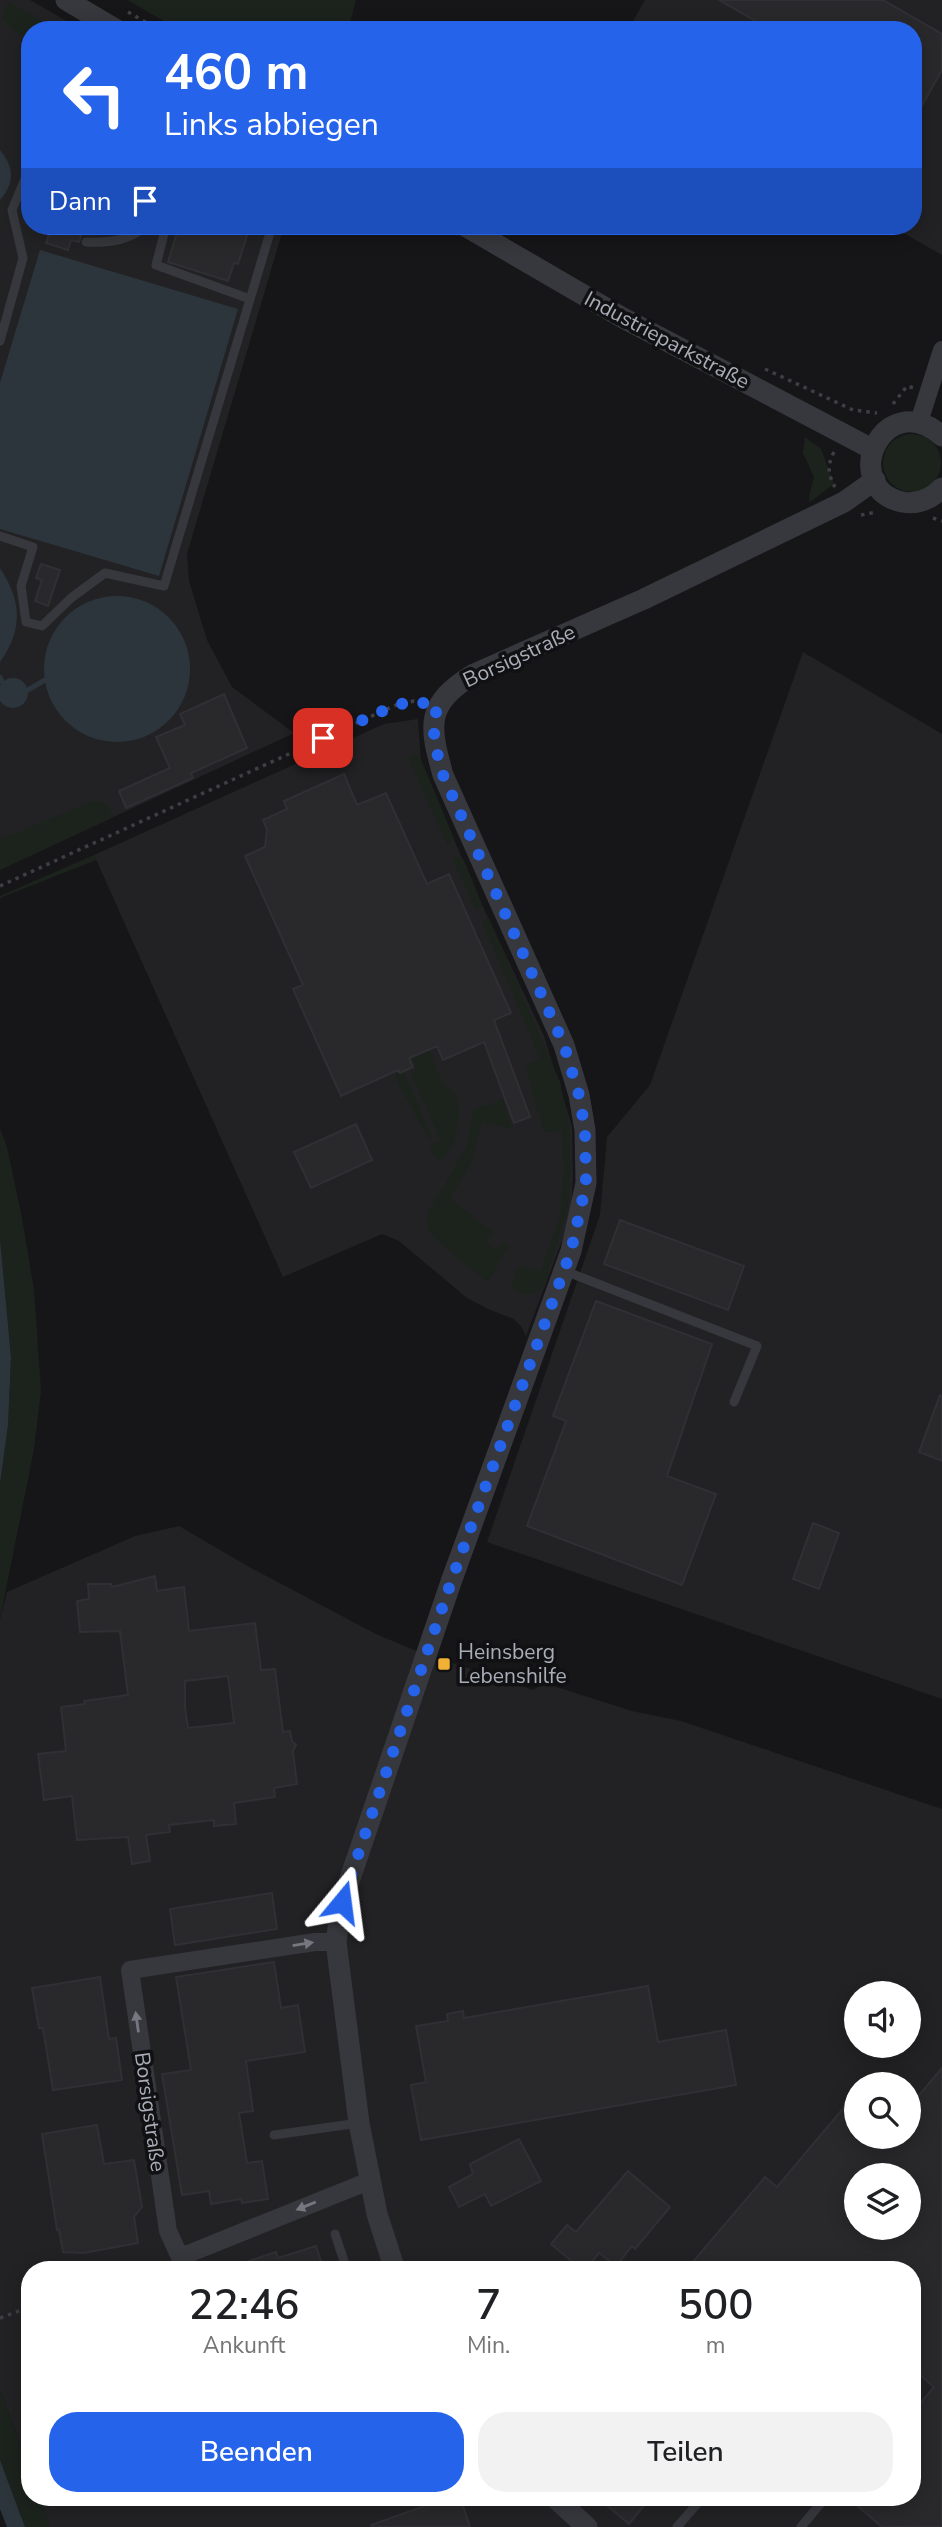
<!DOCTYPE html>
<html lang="de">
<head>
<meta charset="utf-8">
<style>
  :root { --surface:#fff; --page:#f2f2f2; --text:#202124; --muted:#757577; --accent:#2563eb }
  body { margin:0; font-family:"Nunito Sans",sans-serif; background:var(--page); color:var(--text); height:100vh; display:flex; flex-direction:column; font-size:26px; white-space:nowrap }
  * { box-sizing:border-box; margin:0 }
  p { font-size:23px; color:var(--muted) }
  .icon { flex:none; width:38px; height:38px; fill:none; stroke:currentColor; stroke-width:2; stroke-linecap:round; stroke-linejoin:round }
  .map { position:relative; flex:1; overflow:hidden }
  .details { position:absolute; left:21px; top:2261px; width:900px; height:245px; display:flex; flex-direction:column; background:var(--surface); border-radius:28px; box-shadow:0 4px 18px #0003 }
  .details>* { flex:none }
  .guide { position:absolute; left:21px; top:21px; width:901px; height:214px; border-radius:28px; box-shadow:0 4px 18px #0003; background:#2563eb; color:#fff; overflow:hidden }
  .fabs { position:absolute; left:844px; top:1981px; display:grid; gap:14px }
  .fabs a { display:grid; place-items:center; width:77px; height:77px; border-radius:50%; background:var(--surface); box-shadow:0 4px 18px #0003; font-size:35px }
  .pin { position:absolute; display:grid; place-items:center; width:60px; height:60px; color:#fff; margin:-30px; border-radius:14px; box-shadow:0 4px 10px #0006 }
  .me { position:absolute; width:77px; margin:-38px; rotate:16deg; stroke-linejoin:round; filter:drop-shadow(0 0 5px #0008) }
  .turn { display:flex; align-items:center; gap:24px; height:147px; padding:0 28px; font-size:32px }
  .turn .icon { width:91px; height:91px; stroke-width:2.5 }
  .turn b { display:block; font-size:49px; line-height:60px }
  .then { display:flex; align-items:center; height:66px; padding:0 28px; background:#0003; gap:14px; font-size:26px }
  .eta { display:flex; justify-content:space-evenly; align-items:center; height:119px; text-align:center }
  .eta b { font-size:42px; font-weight:600; line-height:49px }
  .cta { display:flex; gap:14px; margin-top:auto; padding:14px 28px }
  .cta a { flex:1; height:80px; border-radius:28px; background:var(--accent); color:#fff; font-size:28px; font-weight:600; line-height:80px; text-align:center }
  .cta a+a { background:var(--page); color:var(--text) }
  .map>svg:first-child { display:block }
  .built { fill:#222225; fill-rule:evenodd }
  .green { fill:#1c231d }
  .water { fill:#2c353c }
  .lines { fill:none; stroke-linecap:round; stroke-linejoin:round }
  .stream { stroke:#2c353c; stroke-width:5 }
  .building { fill:#29292c; stroke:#303034; stroke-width:2; fill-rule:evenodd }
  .path { stroke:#3d3f44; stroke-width:3.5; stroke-dasharray:3.5 5; stroke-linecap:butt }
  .service { stroke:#37383d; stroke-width:9 }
  .minor { stroke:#37383d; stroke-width:18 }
  .tertiary { stroke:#37383d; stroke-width:21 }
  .oneway { fill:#757881 }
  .route { stroke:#2563eb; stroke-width:12; stroke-dasharray:0 21.6 }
  .poi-dot { fill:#f2b134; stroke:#111113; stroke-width:2.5 }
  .labels { text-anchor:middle; stroke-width:7; stroke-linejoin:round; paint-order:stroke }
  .street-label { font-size:21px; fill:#a8adb8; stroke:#111113 }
  .poi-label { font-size:21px; fill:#a8adb8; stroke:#111113; text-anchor:start }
</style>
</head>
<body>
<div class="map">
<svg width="942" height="2527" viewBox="0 0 942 2527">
  <rect width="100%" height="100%" fill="#161618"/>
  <g class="built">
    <path d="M 0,0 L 30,0 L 82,30 L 30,30 L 30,226 L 284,226 L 187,554 L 189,581 L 207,640 L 232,687 L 294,733 L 0,870 Z"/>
    <path d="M 645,0 L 942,0 L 942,255 L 891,226 L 914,226 L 914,30 L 628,30 Z"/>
    <path d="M 803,652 L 942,734 L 942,1699 L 487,1542 L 600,1215 L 607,1137 L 650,1085 Z"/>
    <path d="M 418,719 L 421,763 L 483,907 L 544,1036 L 572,1126 L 573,1177 L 571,1212 L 563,1238 L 526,1336 L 521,1326 L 514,1319 L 488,1309 L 467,1298 L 399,1241 L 382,1234 L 283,1277 L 94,855 L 384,724 Z"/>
    <path d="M 179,1526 L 251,1568 L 376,1634 L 414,1650 L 533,1690 L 544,1683 L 632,1711 L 681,1721 L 942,1809 L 942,2527 L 50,2527 L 40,2497 L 912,2497 L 912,2270 L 30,2270 L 30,2470 L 0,2390 L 0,1619 L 7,1592 L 135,1536 ZM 856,1993 L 908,1993 L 908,2046 L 856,2046 ZM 856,2084 L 908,2084 L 908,2137 L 856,2137 ZM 856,2175 L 908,2175 L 908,2228 L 856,2228 Z"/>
  </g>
  <g class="green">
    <path d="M 127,0 L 356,0 L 348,30 L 180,30 Z"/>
    <path d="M 9,2 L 57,30 L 30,30 L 30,40 L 11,29 L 2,19 L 4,10 Z"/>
    <circle cx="912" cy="463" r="29"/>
    <path d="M 805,437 L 821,449 L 834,484 L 810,502 L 809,497 L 814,477 L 803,453 Z"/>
    <path d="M 414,753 L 420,757 L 453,836 L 450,844 L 447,845 L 408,758 Z"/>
    <path d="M 93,801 L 104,802 L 114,816 L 0,870 L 0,838 C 32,829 62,812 93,801 Z"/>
    <path d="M 94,855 L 96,860 L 0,898 L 0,896 Z"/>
    <path d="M 457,857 L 463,859 L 466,865 L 483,907 L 475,909 L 452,858 Z"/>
    <path d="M 489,918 L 560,1082 L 570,1131 L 570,1189 L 567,1211 L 545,1282 L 540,1291 L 528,1294 L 516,1292 L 512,1285 L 517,1266 L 541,1271 L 560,1215 L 564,1172 L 562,1131 L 544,1132 L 525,1066 L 540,1059 L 482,921 Z"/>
    <path d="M 430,1051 C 434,1060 437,1073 443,1082 C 447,1086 453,1089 455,1094 C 464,1109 457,1153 439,1160 L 435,1158 L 429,1146 L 441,1141 L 410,1072 L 416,1069 L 412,1058 Z"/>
    <path d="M 404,1071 L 432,1138 L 428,1139 L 394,1076 Z"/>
    <path d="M 503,1099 L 512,1129 L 482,1122 L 472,1162 L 450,1199 L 493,1232 L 486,1242 L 496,1250 L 505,1241 L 508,1248 L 488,1282 C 475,1272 433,1241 428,1228 C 425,1222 427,1217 429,1211 L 467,1146 L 473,1110 Z"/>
    <path d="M 0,1129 L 7,1147 L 22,1218 L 34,1290 L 41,1391 L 34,1449 L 0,1619 L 0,1484 L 8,1425 L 11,1357 L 0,1239 Z"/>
    <path d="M 0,2390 L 30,2470 L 30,2497 L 40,2497 L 50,2527 L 25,2527 L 0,2460 Z"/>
  </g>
  <g class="water">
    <path d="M 0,150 C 14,167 15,183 0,200 Z"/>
    <path d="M 40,250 L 238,309 L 159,576 L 0,529 L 0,383 Z"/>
    <path d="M 0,568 C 22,602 23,629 0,662 Z"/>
    <circle cx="117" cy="669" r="73"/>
    <circle cx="13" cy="693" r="15"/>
    <path d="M 0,1239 L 11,1357 L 8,1425 L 0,1484 Z"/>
    <path d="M 0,2460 L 25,2527 L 7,2527 L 0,2509 Z"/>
  </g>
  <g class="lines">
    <g class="stream">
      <path d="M 0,677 L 2,682"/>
      <path d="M 28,690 L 45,680"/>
    </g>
  </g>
  <g class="building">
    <path d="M 719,0 L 883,0 L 942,34 L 942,70 L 914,120 L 914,30 L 771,30 Z"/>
    <path d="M 35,226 L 84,226 L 79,242 L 71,240 L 68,250 L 46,243 L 49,234 L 35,230 Z"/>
    <path d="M 179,226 L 250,226 L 238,264 L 234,263 L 228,281 L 168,262 Z"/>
    <path d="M 41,564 L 60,570 L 48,606 L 35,601 L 42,580 L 36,578 Z"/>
    <path d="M 224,694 L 247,748 L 191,773 L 193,778 L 126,808 L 119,791 L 170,768 L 156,737 L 185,725 L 180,714 Z"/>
    <path d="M 344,774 L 357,805 L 386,793 L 427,884 L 449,874 L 511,1013 L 494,1020 L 530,1117 L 514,1123 L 484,1042 L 443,1060 L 437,1046 L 409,1058 L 413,1067 L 400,1073 L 398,1070 L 341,1096 L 293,989 L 303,985 L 245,856 L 265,847 L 267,830 L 263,820 L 287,809 L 284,801 Z"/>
    <path d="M 356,1124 L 372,1160 L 311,1188 L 294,1152 Z"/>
    <path d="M 620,1220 L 744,1266 L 728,1310 L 604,1264 Z"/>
    <path d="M 596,1301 L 712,1344 L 667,1476 L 716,1494 L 682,1585 L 527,1526 L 566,1421 L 553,1416 Z"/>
    <path d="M 940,1395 L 942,1396 L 942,1461 L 919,1452 Z"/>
    <path d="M 813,1523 L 839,1533 L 819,1589 L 793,1579 Z"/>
    <path d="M 155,1576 L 157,1591 L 184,1587 L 189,1631 L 255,1623 L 261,1670 L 275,1669 L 283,1732 L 290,1731 L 292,1741 L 296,1745 L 293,1751 L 297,1784 L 274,1788 L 275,1797 L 234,1803 L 236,1824 L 214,1826 L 214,1820 L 169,1825 L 170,1832 L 146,1835 L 150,1861 L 132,1864 L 128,1837 L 77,1840 L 72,1796 L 44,1800 L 38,1754 L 66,1751 L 61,1707 L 85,1704 L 84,1701 L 128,1695 L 120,1631 L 80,1632 L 77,1601 L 89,1599 L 88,1584 L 111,1584 L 112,1587 ZM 228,1676 L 234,1723 L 188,1728 L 185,1708 L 185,1681 Z"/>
    <path d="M 272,1893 L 277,1929 L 175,1945 L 170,1909 Z"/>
    <path d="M 274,1962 L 281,2008 L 298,2005 L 305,2052 L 246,2061 L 253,2111 L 239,2113 L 247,2163 L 262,2161 L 268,2199 L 242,2203 L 241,2199 L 211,2204 L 209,2191 L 182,2195 L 162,2074 L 191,2070 L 176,1977 Z"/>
    <path d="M 100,1977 L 109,2039 L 116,2038 L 122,2080 L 53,2090 L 43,2028 L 39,2028 L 32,1988 Z"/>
    <path d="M 648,1986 L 658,2042 L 726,2030 L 736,2085 L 421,2140 L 411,2085 L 426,2082 L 416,2026 L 448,2021 L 447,2014 L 463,2011 L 464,2018 Z"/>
    <path d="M 942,2068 L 942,2527 L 882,2527 L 847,2497 L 912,2497 L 912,2413 L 934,2387 L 912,2368 L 912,2270 L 686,2270 L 765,2177 L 777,2187 L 856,2093 L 856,2137 L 908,2137 L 908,2108 ZM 856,2175 L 908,2175 L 908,2228 L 856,2228 Z"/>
    <path d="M 97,2125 L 104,2164 L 134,2160 L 142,2207 L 134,2217 L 138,2243 L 84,2253 L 63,2252 L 59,2229 L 57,2230 L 42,2134 Z"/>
    <path d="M 519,2139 L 541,2181 L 491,2206 L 485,2194 L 459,2207 L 449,2187 L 473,2174 L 470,2164 Z"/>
    <path d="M 628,2171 L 670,2207 L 635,2249 L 632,2246 L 616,2266 L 599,2253 L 585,2270 L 582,2270 L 551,2244 L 567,2225 L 576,2232 Z"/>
    <path d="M 316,2246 L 324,2270 L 231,2270 L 231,2267 L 276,2252 L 278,2258 Z"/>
    <path d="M 450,2497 L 460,2497 L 470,2527 L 372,2527 L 371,2525 Z"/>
    <path d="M 597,2497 L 651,2497 L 629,2524 Z"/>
  </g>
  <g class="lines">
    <g class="path">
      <path d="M 128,12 L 159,30"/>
      <path d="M 765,369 L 853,410 L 877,413"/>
      <path d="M 893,404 L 907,386 L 914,388"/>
      <path d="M 834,452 C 827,465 828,475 835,487"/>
      <path d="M 861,515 L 877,512"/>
      <path d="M 933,518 L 942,521"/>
      <path d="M 0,886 L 396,705 L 414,701 L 422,703"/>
      <path d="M 137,2270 L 160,2262"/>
      <path d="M 0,2318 L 30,2307"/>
    </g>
    <g class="service">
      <path d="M 166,226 L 156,265 L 250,299"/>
      <path d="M 86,242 C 109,243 128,241 146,226"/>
      <path d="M 0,341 L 23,258 L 12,210 L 30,167"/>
      <path d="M 0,536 L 33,547 L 21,586 L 26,622 L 42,626 L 71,598 L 105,573 L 164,586 L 269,236"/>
      <path d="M 565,1271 L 757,1346 L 734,1402"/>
      <path d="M 274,2135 L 359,2123"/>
      <path d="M 335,2234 L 347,2270"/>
      <path d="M 188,2254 L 191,2270"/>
      <path d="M 172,2270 L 179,2255"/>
      <path d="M 677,2527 L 703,2497"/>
      <path d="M 801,2527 L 826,2497"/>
    </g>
    <g class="minor">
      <path d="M 919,422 L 942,350"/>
      <path d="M 336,1942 L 315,1942 L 130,1970 L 168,2231 L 179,2255 L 188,2254 L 369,2181"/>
    </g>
    <g class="tertiary">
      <path d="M 66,0 L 117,30"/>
      <path d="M 465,226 L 623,318 L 872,449"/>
      <path d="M 942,436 C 883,385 838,487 902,502 C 918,505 931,499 942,488"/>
      <path d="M 395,2270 L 377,2214 L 359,2123 L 336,1942 L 342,1902 L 451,1582 L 571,1251 L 586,1183 L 585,1130 L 579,1095 L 564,1045 L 443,775 C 429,725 425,704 474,674 L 644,599 L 844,502 L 875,480"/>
      <path d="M 554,2497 L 587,2527"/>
    </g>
  </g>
  <defs><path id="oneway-solid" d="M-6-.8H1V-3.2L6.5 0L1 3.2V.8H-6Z" transform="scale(1.75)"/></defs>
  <g class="oneway">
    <use href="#oneway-solid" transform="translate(303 1944) rotate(-9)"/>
    <use href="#oneway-solid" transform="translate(137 2022) rotate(-98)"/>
    <use href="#oneway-solid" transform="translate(306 2206) rotate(158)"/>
  </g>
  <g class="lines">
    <path class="route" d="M 323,738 L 396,705 L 414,701 L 438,706 C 429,730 437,752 443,775 L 564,1045 L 579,1095 L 585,1130 L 586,1184 L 571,1251 L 451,1582 L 342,1902"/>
  </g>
  <rect class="poi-dot" x="437" y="1657" width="14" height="14" rx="3.5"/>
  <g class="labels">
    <g class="street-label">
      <text transform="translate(667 340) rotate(28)" y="7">Industrieparkstraße</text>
      <text transform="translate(519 656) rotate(-25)" y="7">Borsigstraße</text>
      <text transform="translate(150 2112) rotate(82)" y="7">Borsigstraße</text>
    </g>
    <g class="poi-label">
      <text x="458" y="1659">Heinsberg<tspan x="458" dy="24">Lebenshilfe</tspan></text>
    </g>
  </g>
</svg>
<div class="fabs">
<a><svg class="icon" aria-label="sound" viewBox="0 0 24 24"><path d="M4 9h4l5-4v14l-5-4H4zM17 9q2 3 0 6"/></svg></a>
<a><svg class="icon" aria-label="search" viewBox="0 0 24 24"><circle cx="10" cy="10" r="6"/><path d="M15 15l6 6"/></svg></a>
<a><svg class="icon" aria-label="layers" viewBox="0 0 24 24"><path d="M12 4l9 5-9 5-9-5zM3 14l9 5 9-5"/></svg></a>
</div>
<div class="pin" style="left:323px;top:738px;background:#d93025"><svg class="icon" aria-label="arrive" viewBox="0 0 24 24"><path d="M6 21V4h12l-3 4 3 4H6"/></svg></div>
<svg class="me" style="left:342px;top:1902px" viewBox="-20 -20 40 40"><path d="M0-17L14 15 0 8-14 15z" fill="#2563eb" stroke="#fff" stroke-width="4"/></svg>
<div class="guide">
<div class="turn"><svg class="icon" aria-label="left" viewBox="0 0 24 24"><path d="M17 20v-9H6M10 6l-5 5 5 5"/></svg><div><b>460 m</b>Links abbiegen</div></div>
<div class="then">Dann<svg class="icon" aria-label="arrive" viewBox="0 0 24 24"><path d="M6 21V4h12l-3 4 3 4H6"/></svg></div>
</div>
<section class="details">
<div class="eta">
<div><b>22:46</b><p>Ankunft</p></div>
<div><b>7</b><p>Min.</p></div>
<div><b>500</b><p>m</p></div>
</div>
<div class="cta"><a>Beenden</a><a>Teilen</a></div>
</section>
</div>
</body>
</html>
